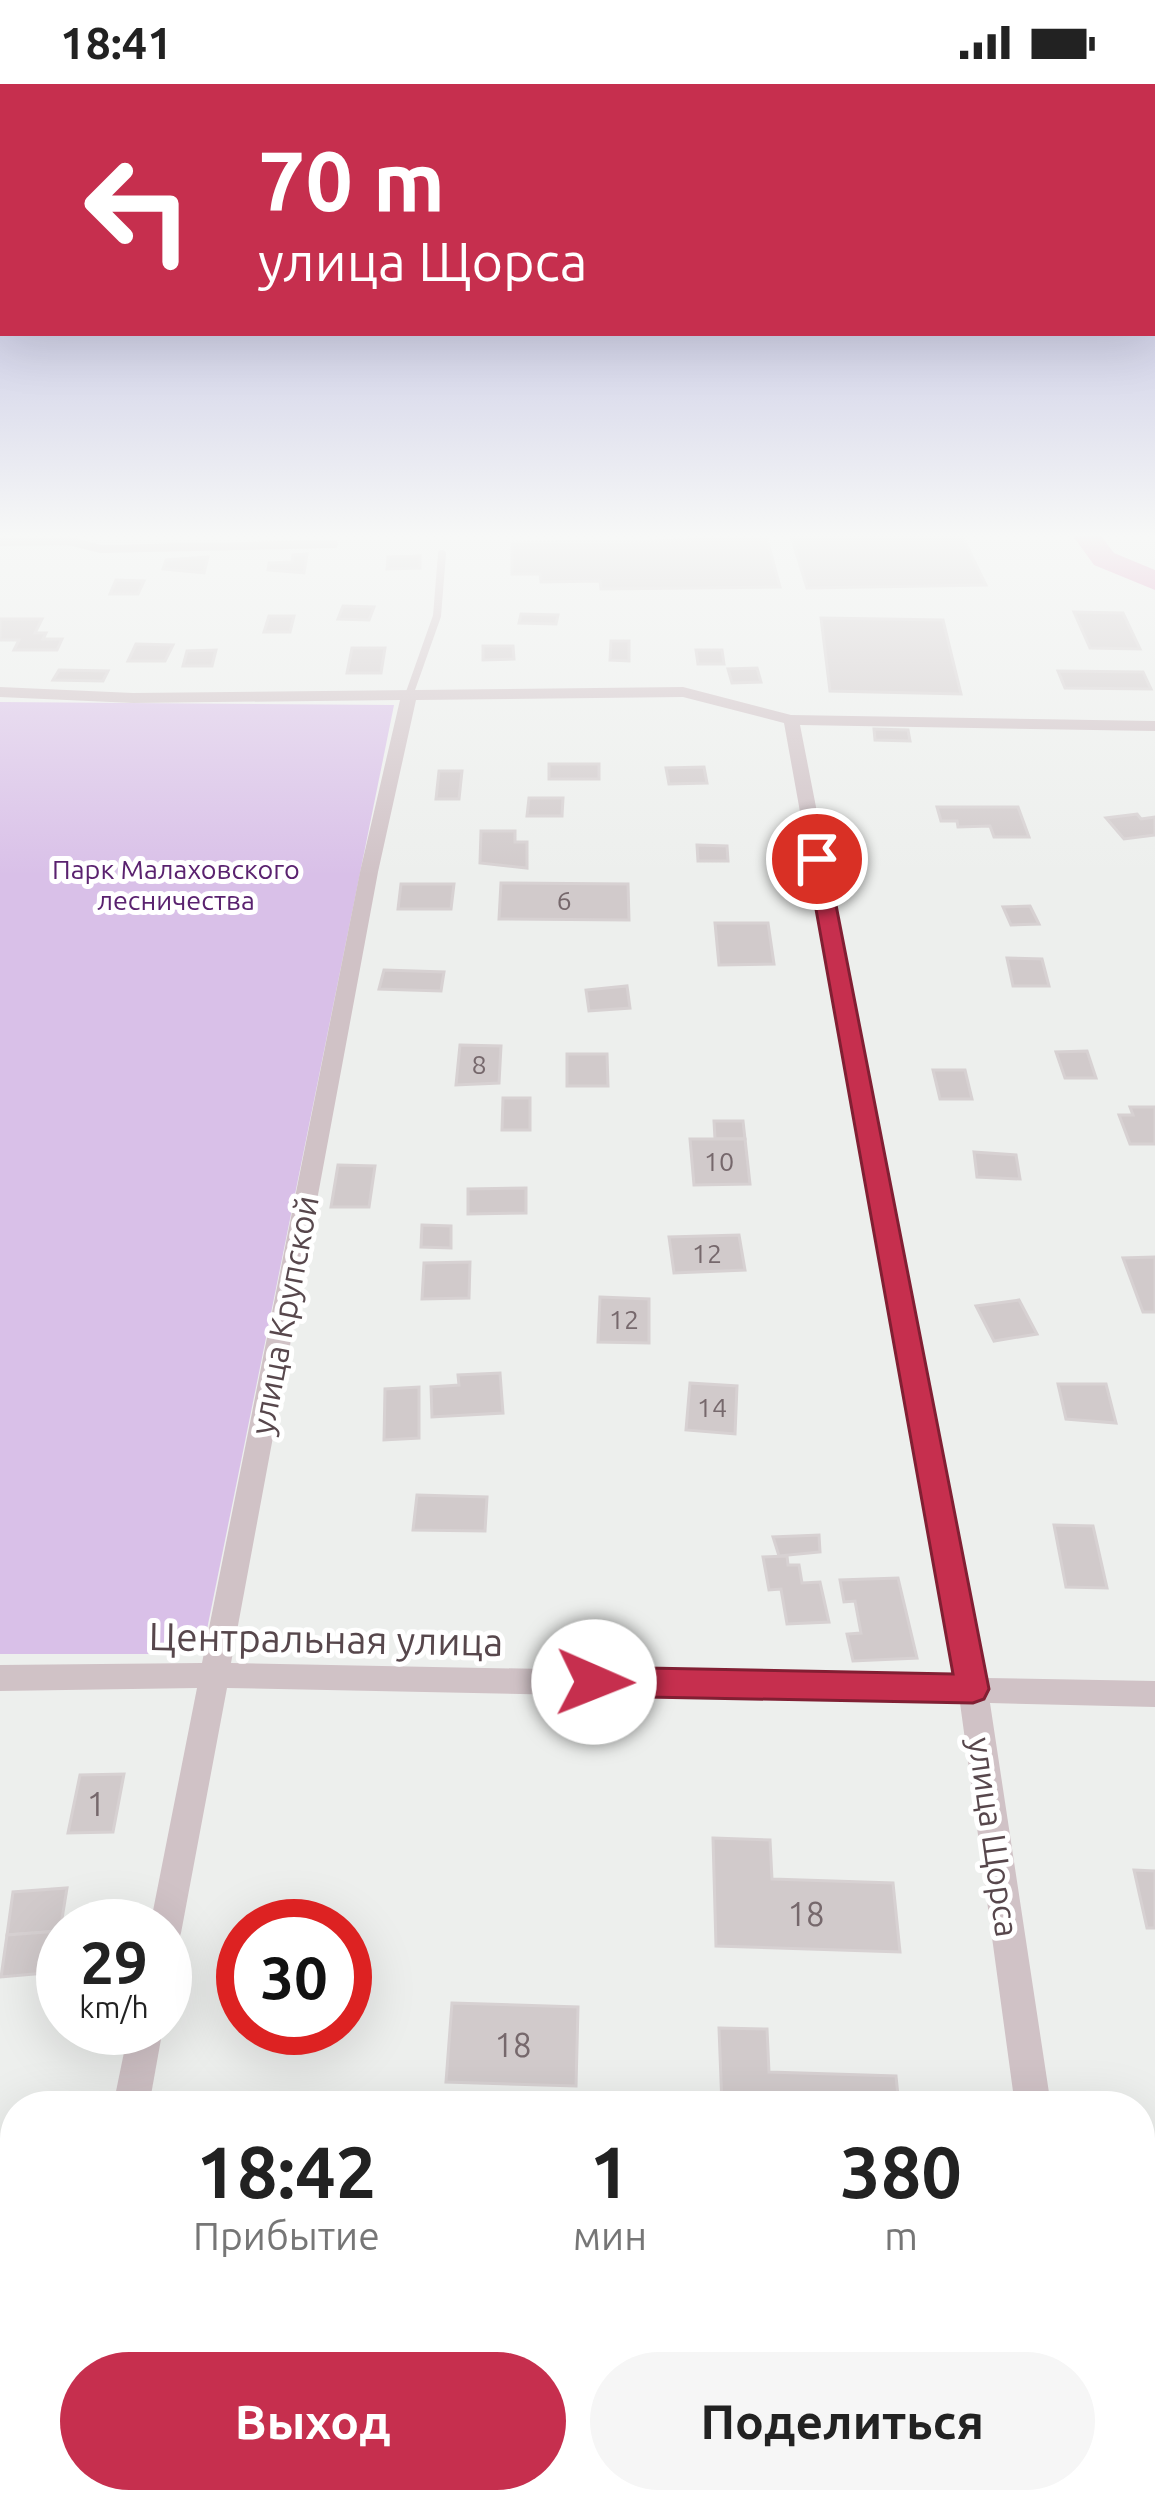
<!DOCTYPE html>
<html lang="ru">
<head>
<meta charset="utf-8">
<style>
  :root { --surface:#fff; --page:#f6f6f6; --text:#222; --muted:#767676; --accent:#c62f4e }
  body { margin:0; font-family:Ubuntu,sans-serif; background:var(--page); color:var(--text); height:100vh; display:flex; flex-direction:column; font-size:45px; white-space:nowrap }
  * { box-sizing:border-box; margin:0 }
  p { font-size:39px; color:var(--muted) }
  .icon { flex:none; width:66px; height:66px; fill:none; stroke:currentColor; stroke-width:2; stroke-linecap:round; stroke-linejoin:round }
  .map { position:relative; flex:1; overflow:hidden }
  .side { position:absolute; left:0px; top:2007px; width:1155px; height:423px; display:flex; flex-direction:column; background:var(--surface); border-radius:48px 48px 0 0; box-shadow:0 12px 48px #0002 }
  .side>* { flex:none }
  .top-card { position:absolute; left:0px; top:0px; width:1155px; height:252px; box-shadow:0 12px 48px #0002; background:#c62f4e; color:#fff; overflow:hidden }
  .speed { position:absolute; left:36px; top:1815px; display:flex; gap:24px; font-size:60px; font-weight:700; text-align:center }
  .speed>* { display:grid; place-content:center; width:156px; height:156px; border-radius:50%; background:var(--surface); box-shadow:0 12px 48px #0002; line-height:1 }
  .speed small { font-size:30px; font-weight:400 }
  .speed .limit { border:18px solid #d22; background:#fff; color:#111 }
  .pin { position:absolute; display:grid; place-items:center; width:102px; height:102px; color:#fff; margin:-51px; border:6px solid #fff; border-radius:50%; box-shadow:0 3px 12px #0007 }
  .me { position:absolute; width:132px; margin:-66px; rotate:91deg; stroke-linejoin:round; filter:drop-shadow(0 0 9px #0008) }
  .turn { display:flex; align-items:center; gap:42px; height:252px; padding:0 60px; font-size:54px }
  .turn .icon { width:156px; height:156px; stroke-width:2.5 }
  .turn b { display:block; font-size:84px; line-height:102px }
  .eta { display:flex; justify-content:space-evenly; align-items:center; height:204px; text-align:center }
  .eta b { font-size:72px; font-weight:700; line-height:84px }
  .action { display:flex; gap:24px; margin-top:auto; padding:24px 60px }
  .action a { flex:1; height:138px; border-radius:72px; background:var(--accent); color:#fff; font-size:48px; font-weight:700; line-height:138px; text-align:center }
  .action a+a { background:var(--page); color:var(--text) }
  .status { display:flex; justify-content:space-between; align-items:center; height:84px; padding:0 60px; background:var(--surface); direction:ltr }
  .status svg { height:33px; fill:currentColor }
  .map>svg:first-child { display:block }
  .green { fill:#d9c0e8 }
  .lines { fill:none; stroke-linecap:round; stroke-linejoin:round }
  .river { fill:#e092bd; fill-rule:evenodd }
  .building { fill:#d1cacb; stroke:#d7d1d2; stroke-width:3 }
  .service { stroke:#d0c2c6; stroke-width:8 }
  .minor { fill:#d0c2c6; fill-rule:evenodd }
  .route { fill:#c62f4e; stroke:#811f33; stroke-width:3 }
  .labels { text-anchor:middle; stroke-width:10; stroke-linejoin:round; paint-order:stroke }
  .far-park-label { font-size:27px; fill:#5a226f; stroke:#fff }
  .number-label { font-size:27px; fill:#76686c }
  .street-label { font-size:33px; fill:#57474c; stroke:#fff }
  .near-number-label { font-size:33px; fill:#76686c }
  .near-street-label { font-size:39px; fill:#57474c; stroke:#fff }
</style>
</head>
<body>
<div class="status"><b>18:41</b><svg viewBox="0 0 49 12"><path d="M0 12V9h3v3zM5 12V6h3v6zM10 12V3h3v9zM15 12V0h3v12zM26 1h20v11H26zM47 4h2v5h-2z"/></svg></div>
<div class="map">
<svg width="1155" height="2428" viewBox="0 0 1155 2428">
  <rect width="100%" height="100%" fill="#edefed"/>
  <path class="green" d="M 0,618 L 394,621 L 202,1570 L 0,1570 Z"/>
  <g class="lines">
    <path class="river" d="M 1073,452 L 1101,452 L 1114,469 L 1155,486 L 1155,506 L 1094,481 Z"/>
  </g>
  <g class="building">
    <path d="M 791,452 L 962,452 L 986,501 L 807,504 Z"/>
    <path d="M 767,455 L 780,503 L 601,505 L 600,497 L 541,498 L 540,490 L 512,490 L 512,459 Z"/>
    <path d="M 307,470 L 304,489 L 268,486 L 269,479 L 292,478 L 293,471 Z"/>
    <path d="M 420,472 L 420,484 L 387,485 L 388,473 Z"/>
    <path d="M 208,473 L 204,489 L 163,485 L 166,476 Z"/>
    <path d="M 116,496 L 144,497 L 138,510 L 110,510 Z"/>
    <path d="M 343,522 L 374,523 L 369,536 L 338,535 Z"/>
    <path d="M 1074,528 L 1123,529 L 1140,565 L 1090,564 Z"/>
    <path d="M 521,530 L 558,531 L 556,540 L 519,539 Z"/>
    <path d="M 269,532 L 294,532 L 290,548 L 264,548 Z"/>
    <path d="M 821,534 L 943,536 L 961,610 L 830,607 Z"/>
    <path d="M 0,535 L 42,535 L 35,549 L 46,549 L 43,555 L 62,555 L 57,566 L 14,566 L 19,556 L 0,556 Z"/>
    <path d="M 611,557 L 629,557 L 629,577 L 610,576 Z"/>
    <path d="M 136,560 L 173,561 L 165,577 L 128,577 Z"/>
    <path d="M 483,562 L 513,562 L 514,575 L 483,576 Z"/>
    <path d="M 352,564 L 385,564 L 381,589 L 347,589 Z"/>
    <path d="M 216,566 L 212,582 L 183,582 L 187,567 Z"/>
    <path d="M 696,566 L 722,566 L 724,580 L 698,580 Z"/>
    <path d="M 757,584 L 761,598 L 732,599 L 728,585 Z"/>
    <path d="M 59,586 L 108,587 L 103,597 L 53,596 Z"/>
    <path d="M 1058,587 L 1143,588 L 1151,605 L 1065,604 Z"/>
    <path d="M 874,645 L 908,646 L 910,657 L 875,656 Z"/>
    <rect x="549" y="680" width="50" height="15"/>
    <path d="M 704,683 L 707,699 L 669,700 L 666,684 Z"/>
    <path d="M 439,687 L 462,687 L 459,715 L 436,715 Z"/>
    <path d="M 529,714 L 563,714 L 562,732 L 527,732 Z"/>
    <path d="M 937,723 L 1018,723 L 1029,753 L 994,753 L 990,742 L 958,743 L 957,737 L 941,737 Z"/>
    <path d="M 1137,730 L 1141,735 L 1155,733 L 1155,751 L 1124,755 L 1106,734 Z"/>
    <path d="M 481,747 L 515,747 L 515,758 L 527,758 L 527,784 L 480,779 Z"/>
    <path d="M 697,761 L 727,762 L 728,777 L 698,777 Z"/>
    <path d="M 501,799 L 628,800 L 629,836 L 499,835 Z"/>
    <path d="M 401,800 L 454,800 L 451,825 L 398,825 Z"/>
    <path d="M 1030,822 L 1039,840 L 1011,841 L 1003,823 Z"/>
    <path d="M 715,839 L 768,839 L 774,880 L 719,881 Z"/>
    <path d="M 1007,874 L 1042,875 L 1049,902 L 1013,902 Z"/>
    <path d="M 384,886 L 444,888 L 441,907 L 379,905 Z"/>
    <path d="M 627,902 L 630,924 L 589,927 L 586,906 Z"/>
    <path d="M 460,961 L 501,962 L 499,999 L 456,1001 Z"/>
    <path d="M 1087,967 L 1096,994 L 1065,994 L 1056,968 Z"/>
    <path d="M 567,970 L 607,970 L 608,1002 L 567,1002 Z"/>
    <path d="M 933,986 L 965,986 L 972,1015 L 940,1015 Z"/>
    <path d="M 503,1014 L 530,1014 L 530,1046 L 502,1046 Z"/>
    <path d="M 1130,1023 L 1155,1023 L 1155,1060 L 1130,1060 L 1119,1031 L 1133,1031 Z"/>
    <path d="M 714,1037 L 743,1037 L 745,1055 L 715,1055 Z"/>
    <path d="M 690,1055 L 745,1055 L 750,1100 L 694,1101 Z"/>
    <path d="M 974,1068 L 1016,1071 L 1020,1095 L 977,1093 Z"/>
    <path d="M 338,1081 L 375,1082 L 369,1123 L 331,1123 Z"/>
    <path d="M 526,1104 L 526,1129 L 468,1130 L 468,1105 Z"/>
    <path d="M 422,1141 L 451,1142 L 451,1164 L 421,1163 Z"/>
    <path d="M 739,1151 L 745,1186 L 674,1189 L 669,1153 Z"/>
    <path d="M 1155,1173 L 1155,1228 L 1143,1228 L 1123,1174 Z"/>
    <path d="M 470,1178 L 469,1214 L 422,1215 L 424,1179 Z"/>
    <path d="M 600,1213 L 649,1215 L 649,1259 L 598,1258 Z"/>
    <path d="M 1019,1216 L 1037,1250 L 994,1257 L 976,1222 Z"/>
    <path d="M 500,1289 L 503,1329 L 432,1333 L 431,1303 L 459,1301 L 458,1291 Z"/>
    <path d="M 690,1299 L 737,1302 L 735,1350 L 686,1346 Z"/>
    <path d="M 1058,1300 L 1106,1300 L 1116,1339 L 1066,1335 Z"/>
    <path d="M 419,1303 L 419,1354 L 384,1356 L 385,1305 Z"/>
    <path d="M 417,1411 L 487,1413 L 485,1447 L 413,1446 Z"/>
    <path d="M 1054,1441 L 1093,1442 L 1107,1504 L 1066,1503 Z"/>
    <path d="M 819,1451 L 820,1468 L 779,1472 L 773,1453 Z"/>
    <path d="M 787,1472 L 788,1481 L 799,1481 L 802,1499 L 820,1498 L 829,1538 L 787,1540 L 781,1505 L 769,1506 L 763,1473 Z"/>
    <path d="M 898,1494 L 917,1574 L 853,1577 L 847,1550 L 861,1549 L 855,1517 L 844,1518 L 840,1496 Z"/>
    <path d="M 124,1690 L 113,1748 L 68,1749 L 80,1691 Z"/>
    <path d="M 713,1754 L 770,1756 L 772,1795 L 893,1799 L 900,1868 L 716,1862 Z"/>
    <path d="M 1134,1786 L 1155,1787 L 1155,1844 L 1147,1844 Z"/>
    <path d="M 67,1804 L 60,1847 L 7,1851 L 13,1808 Z"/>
    <path d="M 60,1847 L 56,1888 L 1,1893 L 7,1851 Z"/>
    <path d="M 452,1919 L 578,1923 L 576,2002 L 446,1998 Z"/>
    <path d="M 719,1944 L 767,1945 L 769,1988 L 896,1992 L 899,2022 L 722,2022 Z"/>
    <rect x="0" y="2101" width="15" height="71"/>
  </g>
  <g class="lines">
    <g class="service">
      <path d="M 0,458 L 69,457 L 101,465 L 334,460"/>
      <path d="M 408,614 L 437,532 L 442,470"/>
    </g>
    <g class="minor">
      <path d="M 0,603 L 133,609 L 683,603 L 791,631 L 1155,637 L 1155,647 L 800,641 L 986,1594 L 1155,1597 L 1155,1623 L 990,1619 L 1051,2022 L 1015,2022 L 960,1619 L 227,1604 L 181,1849 L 177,1860 L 165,1865 L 165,1842 L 150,1842 L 197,1604 L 0,1607 L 0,1581 L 202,1579 L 360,788 L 400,616 L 133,619 L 0,613 ZM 683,613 L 784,639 L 956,1593 L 231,1579 L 378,788 L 416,616 Z"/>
      <path d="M 129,1944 L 163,1944 L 149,2022 L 113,2022 Z"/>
      <path d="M 35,2415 L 75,2415 L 72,2428 L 32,2428 Z"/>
      <path d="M 1070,2415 L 1110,2415 L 1111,2428 L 1071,2428 Z"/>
    </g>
  </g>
  <linearGradient id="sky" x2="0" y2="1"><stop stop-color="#a5a6d7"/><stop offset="0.57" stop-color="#f7f8f7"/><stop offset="1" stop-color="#f7f8f7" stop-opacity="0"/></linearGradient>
  <rect width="1155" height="792" fill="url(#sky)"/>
  <path class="route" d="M 817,768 L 827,775 L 989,1605 L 984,1615 L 973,1619 L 594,1612 L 582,1608 L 577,1598 L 582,1587 L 594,1583 L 953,1590 L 807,775 Z"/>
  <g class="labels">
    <g class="far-park-label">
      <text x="176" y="795">Парк Малаховского<tspan x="176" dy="31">лесничества</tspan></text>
    </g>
    <g class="number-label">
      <text x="564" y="826">6</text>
      <text x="479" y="990">8</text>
      <text x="719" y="1087">10</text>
      <text x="707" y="1179">12</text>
      <text x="624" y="1245">12</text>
      <text x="712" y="1333">14</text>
    </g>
    <g class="street-label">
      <text transform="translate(284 1231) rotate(-79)" y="12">улица Крупской</text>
      <text transform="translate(994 1753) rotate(82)" y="12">улица Щорса</text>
    </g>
    <g class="near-number-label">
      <text x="96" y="1732">1</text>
      <text x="806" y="1842">18</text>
      <text x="513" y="1973">18</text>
    </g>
    <g class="near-street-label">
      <text transform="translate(326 1555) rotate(1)" y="14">Центральная улица</text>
    </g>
  </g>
</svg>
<div class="speed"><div>29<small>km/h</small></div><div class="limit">30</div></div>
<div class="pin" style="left:817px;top:775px;background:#d93025"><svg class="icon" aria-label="arrive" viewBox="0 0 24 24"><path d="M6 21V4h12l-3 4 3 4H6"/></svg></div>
<svg class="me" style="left:594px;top:1598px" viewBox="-20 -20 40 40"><circle r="19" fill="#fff"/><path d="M0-13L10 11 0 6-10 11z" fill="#c62f4e"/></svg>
<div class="top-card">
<div class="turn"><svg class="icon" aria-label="left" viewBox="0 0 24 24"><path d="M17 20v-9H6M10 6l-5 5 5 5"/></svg><div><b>70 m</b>улица Щорса</div></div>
</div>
<section class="side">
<div class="eta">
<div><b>18:42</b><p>Прибытие</p></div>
<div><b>1</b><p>мин</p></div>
<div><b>380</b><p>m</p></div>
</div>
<div class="action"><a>Выход</a><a>Поделиться</a></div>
</section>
</div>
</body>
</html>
